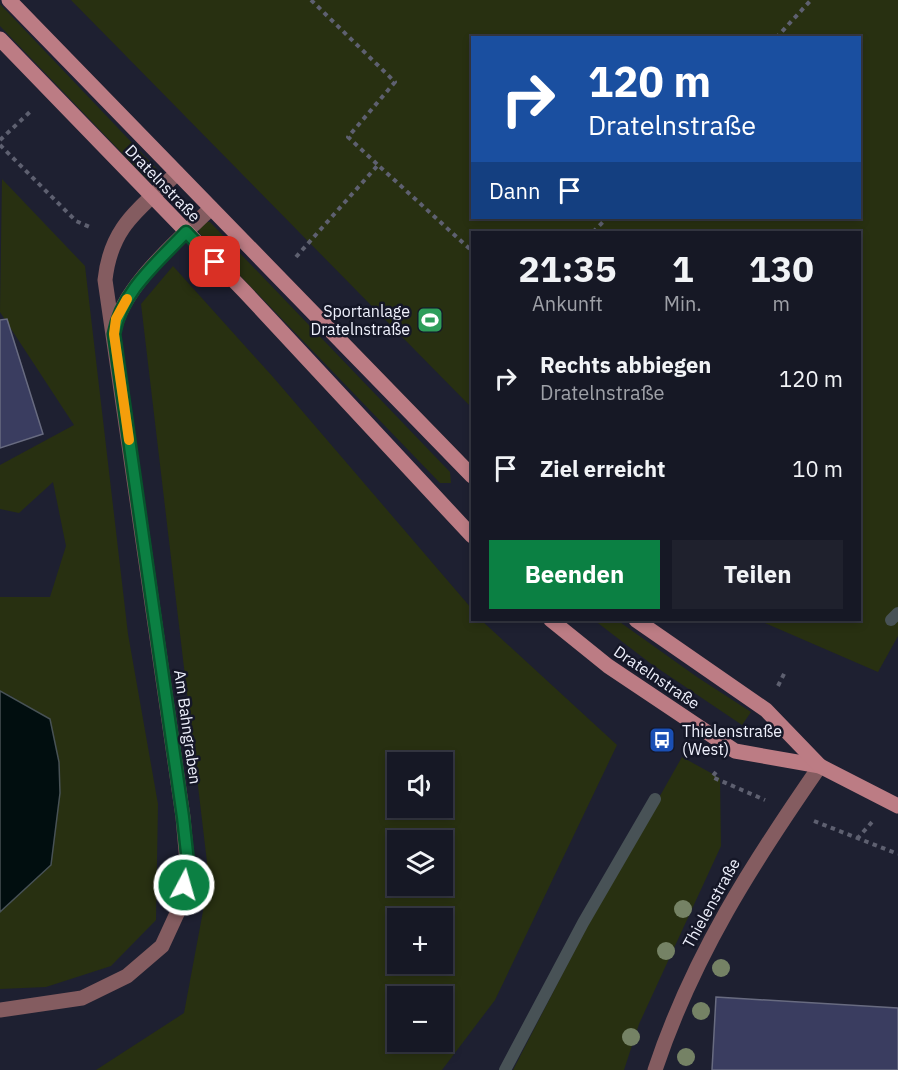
<!DOCTYPE html>
<html lang="de">
<head>
<meta charset="utf-8">
<style>
  :root { --surface:#161825; --page:#1f212d; --text:#f1f3f6; --muted:#9ea0a7; --line:#353742; --accent:#0b8043 }
  body { margin:0; font-family:"IBM Plex Sans",sans-serif; background:var(--page); color:var(--text); height:100vh; display:flex; flex-direction:column; font-size:22px; white-space:nowrap }
  * { box-sizing:border-box; margin:0 }
  p { font-size:20px; color:var(--muted) }
  .icon { flex:none; width:33px; height:33px; fill:none; stroke:currentColor; stroke-width:2; stroke-linecap:round; stroke-linejoin:round }
  .map { position:relative; flex:1; overflow:hidden }
  .panel { position:absolute; left:471px; top:231px; width:390px; height:390px; display:flex; flex-direction:column; background:var(--surface); border-radius:0px; box-shadow:0 3px 9px #0003,0 0 0 2px var(--line) }
  .panel>* { flex:none }
  .guide { position:absolute; left:471px; top:36px; width:390px; height:183px; border-radius:0px; box-shadow:0 3px 9px #0003,0 0 0 2px var(--line); background:#1a4fa0; color:#fff; overflow:hidden }
  .buttons { position:absolute; left:387px; top:752px; display:grid; gap:12px }
  .buttons a { display:grid; place-items:center; width:66px; height:66px; border-radius:0px; background:var(--surface); box-shadow:0 3px 9px #0003,0 0 0 2px var(--line); font-size:30px }
  .pin { position:absolute; display:grid; place-items:center; width:51px; height:51px; color:#fff; margin:-26px; border-radius:12px; box-shadow:0 3px 9px #0006 }
  .me { position:absolute; width:66px; margin:-33px; rotate:6deg; stroke-linejoin:round; filter:drop-shadow(0 0 4px #0008) }
  .turn { display:flex; align-items:center; gap:21px; height:126px; padding:0 18px; font-size:27px }
  .turn .icon { width:78px; height:78px; stroke-width:2.5 }
  .turn b { display:block; font-size:42px; line-height:51px }
  .then { display:flex; align-items:center; height:57px; padding:0 18px; background:#0003; gap:12px; font-size:22px }
  .eta { display:flex; justify-content:space-evenly; align-items:center; height:102px; text-align:center }
  .eta b { font-size:36px; font-weight:800; line-height:42px }
  .cta { display:flex; gap:12px; margin-top:auto; padding:12px 18px }
  .cta a { flex:1; height:69px; border-radius:0px; background:var(--accent); color:#fff; font-size:24px; font-weight:800; line-height:69px; text-align:center }
  .cta a+a { background:var(--page); color:var(--text) }
  ul { padding:0; list-style:none }
  li { display:flex; align-items:center; gap:18px; height:90px; padding:0 18px }
  li div { flex:1 }
  li b { display:block; font-size:22px }
  li em { font-style:normal }
  .map>svg:first-child { display:block }
  .green { fill:#283011; fill-rule:evenodd }
  .water { fill:#010e0f; stroke:#485256; stroke-width:1.5 }
  .lines { fill:none; stroke-linecap:round; stroke-linejoin:round }
  .stream { stroke:#485256; stroke-width:12 }
  .building { fill:#3a3d60; stroke:#686b80; stroke-width:1.5 }
  .path { stroke:#5e6070; stroke-width:4; stroke-dasharray:4.5 4.5; stroke-linecap:butt }
  .minor { stroke:#845c60; stroke-width:15 }
  .secondary { stroke:#bc7c84; stroke-width:15 }
  .tree { fill:#758265 }
  .route-casing { stroke:#07532c; stroke-width:15 }
  .route { stroke:#0b8043; stroke-width:10 }
  .slow { stroke:#f59e0b; stroke-width:10 }
  .labels { text-anchor:middle; stroke-width:5; stroke-linejoin:round; paint-order:stroke }
  .street-label { font-size:16px; fill:#eef0fc; stroke:#151727 }
  .poi-label { font-size:16px; fill:#eef0fc; stroke:#151727; text-anchor:end }
</style>
</head>
<body>
<div class="map">
<svg width="898" height="1070" viewBox="0 0 898 1070">
  <rect width="100%" height="100%" fill="#1e2031"/>
  <g class="green">
    <path d="M 71,0 L 898,0 L 898,636 L 878,672 L 758,620 L 860,620 L 860,232 L 472,232 L 472,408 ZM 472,38 L 860,38 L 860,218 L 472,218 Z"/>
    <path d="M 0,4 L 156,168 L 160,175 L 159,181 L 151,182 L 146,178 L 0,26 Z"/>
    <path d="M 2,179 L 85,266 L 128,634 L 158,804 L 156,920 L 111,966 L 46,987 L 0,989 L 0,912 L 51,865 L 13,697 L 0,691 L 0,597 L 50,597 L 66,546 L 53,482 L 19,513 L 0,509 L 0,465 L 74,425 L 0,312 Z"/>
    <path d="M 206,222 L 210,222 L 450,472 L 451,483 L 440,483 L 199,233 L 199,228 Z"/>
    <path d="M 173,266 L 273,377 L 472,609 L 472,620 L 481,620 L 617,745 L 495,1000 L 442,1070 L 96,1070 L 184,1013 L 209,879 L 141,304 ZM 398,762 L 442,762 L 442,807 L 398,807 ZM 398,840 L 442,840 L 442,885 L 398,885 ZM 398,918 L 442,918 L 442,963 L 398,963 ZM 398,996 L 442,996 L 442,1041 L 398,1041 Z"/>
    <path d="M 594,620 L 617,620 L 697,677 L 751,712 L 742,725 L 650,663 Z"/>
    <path d="M 682,757 L 720,778 L 721,846 L 639,1024 L 624,1070 L 513,1070 L 597,907 Z"/>
  </g>
  <path class="water" d="M 0,691 L 50,719 L 59,762 L 60,793 L 51,865 L 0,912 Z"/>
  <g class="lines">
    <g class="stream">
      <path d="M 891,620 L 898,613"/>
      <path d="M 505,1070 L 583,923 L 655,799"/>
    </g>
  </g>
  <g class="building">
    <path d="M 7,319 L 43,434 L 0,448 L 0,320 Z"/>
    <path d="M 716,997 L 898,1008 L 898,1070 L 712,1070 Z"/>
  </g>
  <g class="lines">
    <g class="path">
      <path d="M 311,0 L 395,82 L 348,137 L 378,165"/>
      <path d="M 776,38 L 811,0"/>
      <path d="M 0,140 L 32,110"/>
      <path d="M 0,145 L 76,221 L 92,228"/>
      <path d="M 593,232 L 607,218"/>
      <path d="M 296,257 L 378,165 L 472,251"/>
      <path d="M 778,686 L 786,670"/>
      <path d="M 716,772 L 712,777 L 765,800"/>
      <path d="M 814,821 L 898,854"/>
      <path d="M 857,839 L 872,822"/>
    </g>
    <g class="minor">
      <path d="M 114,331 C 123,285 179,240 211,208"/>
      <path d="M 0,1010 L 82,998 L 127,976 L 162,946 L 180,907 L 187,862 L 183,817 L 105,280 C 111,225 140,209 177,173"/>
      <path d="M 655,1070 C 693,956 752,864 820,766"/>
    </g>
    <g class="secondary">
      <path d="M 9,0 L 472,476"/>
      <path d="M 0,39 L 245,292 L 472,536"/>
      <path d="M 551,620 L 608,666 L 735,751 L 820,766"/>
      <path d="M 636,620 L 766,710 L 820,766 L 898,806"/>
    </g>
  </g>
  <g class="tree">
    <circle cx="683" cy="909" r="9"/>
    <circle cx="666" cy="951" r="9"/>
    <circle cx="721" cy="968" r="9"/>
    <circle cx="701" cy="1011" r="9"/>
    <circle cx="631" cy="1037" r="9"/>
    <circle cx="686" cy="1057" r="9"/>
  </g>
  <g class="lines">
    <g class="route-casing">
      <path id="route" d="M 184,885 L 188,862 L 183,817 L 114,334 C 121,292 158,262 186,232 L 215,262"/>
    </g>
    <use href="#route" class="route"/>
    <path class="slow" d="M 127,299 L 116,319 L 114,334 L 129,440"/>
  </g>
  <defs>
    <g id="stadium-square" transform="scale(1.35)"><rect x="-9" y="-9" width="18" height="18" rx="4" fill="#2e9e5b" stroke="#151727"/><path d="M0-5a6.5 5 0 1 0 0 10a6.5 5 0 1 0 0-10ZM-3.5-1.8h7v3.6h-7Z" fill="#fff"/></g>
    <g id="bus-square" transform="scale(1.35)"><rect x="-9" y="-9" width="18" height="18" rx="4" fill="#1a4fb4" stroke="#151727"/><path d="M-5-6H5V4H4V6H2V4H-2V6H-4V4H-5ZM-3.5-4V0h7V-4ZM-3.5 1.2v1.5H-2V1.2ZM2 1.2v1.5H3.5V1.2Z" fill="#fff"/></g>
  </defs>
  <g fill-rule="evenodd">
    <use href="#stadium-square" x="430" y="320"/>
    <use href="#bus-square" x="662" y="740"/>
  </g>
  <g class="labels">
    <g class="street-label">
      <text transform="translate(163 183) rotate(46)" y="6">Dratelnstraße</text>
      <text transform="translate(657 677) rotate(34)" y="6">Dratelnstraße</text>
      <text transform="translate(188 727) rotate(82)" y="6">Am Bahngraben</text>
      <text transform="translate(711 903) rotate(-61)" y="6">Thielenstraße</text>
    </g>
    <g class="poi-label">
      <text x="410" y="317">Sportanlage<tspan x="410" dy="18">Dratelnstraße</tspan></text>
      <text x="682" y="737" text-anchor="start">Thielenstraße<tspan x="682" dy="18">(West)</tspan></text>
    </g>
  </g>
</svg>
<div class="buttons">
<a><svg class="icon" aria-label="sound" viewBox="0 0 24 24"><path d="M4 9h4l5-4v14l-5-4H4zM17 9q2 3 0 6"/></svg></a>
<a><svg class="icon" aria-label="layers" viewBox="0 0 24 24"><path d="M12 4l9 5-9 5-9-5zM3 14l9 5 9-5"/></svg></a>
<a>+</a>
<a>−</a>
</div>
<div class="pin" style="left:215px;top:262px;background:#d93025"><svg class="icon" aria-label="arrive" viewBox="0 0 24 24"><path d="M6 21V4h12l-3 4 3 4H6"/></svg></div>
<svg class="me" style="left:184px;top:885px" viewBox="-20 -20 40 40"><circle r="17" fill="#0b8043" stroke="#fff" stroke-width="3"/><path d="M0-11L8 9 0 5-8 9z" fill="#fff"/></svg>
<div class="guide">
<div class="turn"><svg class="icon" aria-label="right" viewBox="0 0 24 24"><path d="M7 20v-9h11M14 6l5 5-5 5"/></svg><div><b>120 m</b>Dratelnstraße</div></div>
<div class="then">Dann<svg class="icon" aria-label="arrive" viewBox="0 0 24 24"><path d="M6 21V4h12l-3 4 3 4H6"/></svg></div>
</div>
<section class="panel">
<div class="eta">
<div><b>21:35</b><p>Ankunft</p></div>
<div><b>1</b><p>Min.</p></div>
<div><b>130</b><p>m</p></div>
</div>
<ul>
<li><svg class="icon" aria-label="right" viewBox="0 0 24 24"><path d="M7 20v-9h11M14 6l5 5-5 5"/></svg><div><b>Rechts abbiegen</b><p>Dratelnstraße</p></div><em>120 m</em></li>
<li><svg class="icon" aria-label="arrive" viewBox="0 0 24 24"><path d="M6 21V4h12l-3 4 3 4H6"/></svg><div><b>Ziel erreicht</b></div><em>10 m</em></li>
</ul>
<div class="cta"><a>Beenden</a><a>Teilen</a></div>
</section>
</div>
</body>
</html>
